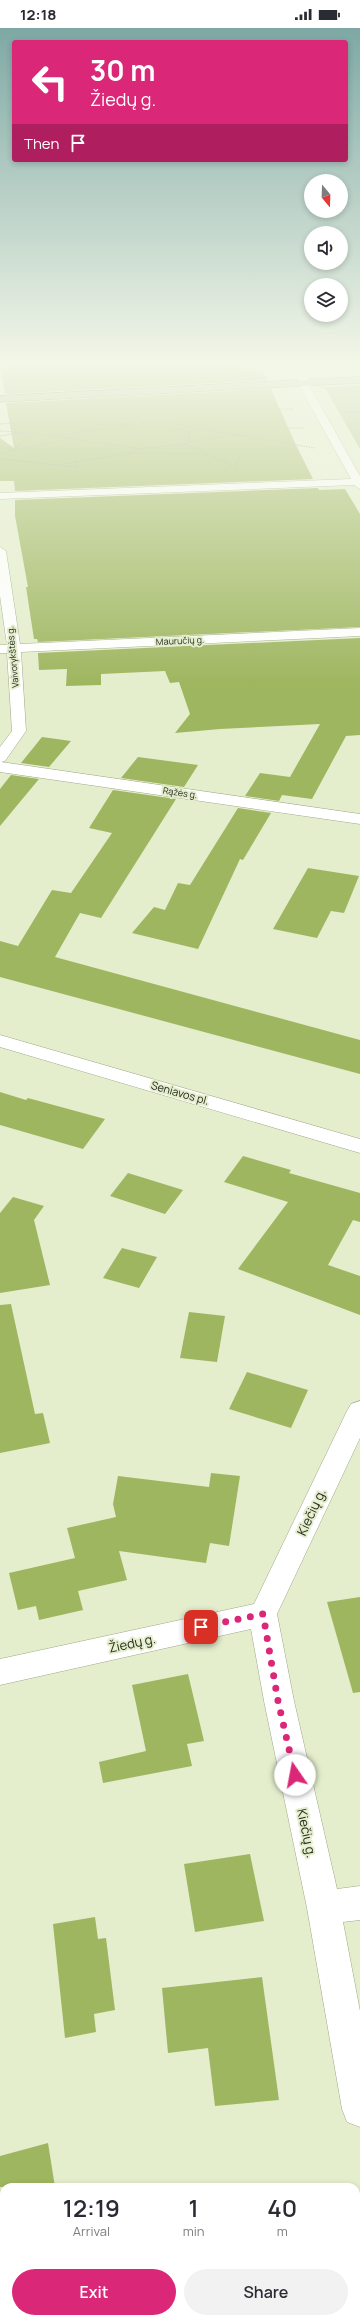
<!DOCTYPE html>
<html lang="en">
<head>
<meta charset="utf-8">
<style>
  :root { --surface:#fff; --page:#f2f2f3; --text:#2b2b33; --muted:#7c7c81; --accent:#db2777 }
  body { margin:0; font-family:Manrope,sans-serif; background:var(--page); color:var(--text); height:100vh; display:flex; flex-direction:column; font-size:15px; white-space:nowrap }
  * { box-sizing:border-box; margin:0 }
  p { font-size:13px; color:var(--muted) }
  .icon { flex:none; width:22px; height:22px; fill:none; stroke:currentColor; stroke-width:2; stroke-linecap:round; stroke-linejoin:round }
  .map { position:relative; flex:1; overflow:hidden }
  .side { position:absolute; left:0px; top:2155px; width:360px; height:140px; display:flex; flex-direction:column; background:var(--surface); border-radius:12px 12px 0 0; box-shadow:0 2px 6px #0003 }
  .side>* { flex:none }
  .hud { position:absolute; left:12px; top:12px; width:336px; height:122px; border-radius:4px; box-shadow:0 2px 6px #0003; background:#db2777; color:#fff; overflow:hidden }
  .needle { width:26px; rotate:161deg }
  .fabs { position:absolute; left:304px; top:146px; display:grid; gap:8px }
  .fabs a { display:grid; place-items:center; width:44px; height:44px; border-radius:50%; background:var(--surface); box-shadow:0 2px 6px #0003; font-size:20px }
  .pin { position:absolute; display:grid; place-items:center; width:34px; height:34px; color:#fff; margin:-17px; border-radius:8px; box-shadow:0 2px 6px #0006 }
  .me { position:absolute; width:44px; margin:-22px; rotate:348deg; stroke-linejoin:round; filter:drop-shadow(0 0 3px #0008) }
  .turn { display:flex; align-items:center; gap:14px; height:84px; padding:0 12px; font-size:18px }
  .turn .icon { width:52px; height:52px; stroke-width:2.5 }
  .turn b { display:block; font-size:28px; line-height:34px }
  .then { display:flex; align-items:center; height:38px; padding:0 12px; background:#0003; gap:8px; font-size:15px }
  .eta { display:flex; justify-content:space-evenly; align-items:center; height:68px; text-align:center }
  .eta b { font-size:24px; font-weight:600; line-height:28px }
  .action { display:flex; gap:8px; margin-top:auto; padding:8px 12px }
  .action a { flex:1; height:46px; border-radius:24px; background:var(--accent); color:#fff; font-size:16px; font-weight:600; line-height:46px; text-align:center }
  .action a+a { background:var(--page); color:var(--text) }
  .status { display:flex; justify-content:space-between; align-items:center; height:28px; padding:0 20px; background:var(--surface); direction:ltr }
  .status svg { height:11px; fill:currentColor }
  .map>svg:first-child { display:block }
  .green { fill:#b1c28b }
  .building { fill:#9fb660 }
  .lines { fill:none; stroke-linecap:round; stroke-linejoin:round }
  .minor-casing { stroke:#9ea888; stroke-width:1 }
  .tertiary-casing { stroke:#9ea888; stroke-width:1 }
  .primary-casing { stroke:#5f6e39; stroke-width:1 }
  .path { stroke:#929a82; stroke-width:1; stroke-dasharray:1.5 1; stroke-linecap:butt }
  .minor { fill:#fff; fill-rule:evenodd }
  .tertiary { fill:#fff; fill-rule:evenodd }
  .primary { fill:#b2be91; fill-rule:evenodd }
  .route { stroke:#db2777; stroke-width:7; stroke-dasharray:0 12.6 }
  .labels { text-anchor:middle; stroke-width:4; stroke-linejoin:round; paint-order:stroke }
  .far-street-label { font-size:9px; fill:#262a1e; stroke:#e4eecd }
  .street-label { font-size:11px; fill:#262a1e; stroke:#e4eecd }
  .near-street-label { font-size:13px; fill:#262a1e; stroke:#e4eecd }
</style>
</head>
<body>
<div class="status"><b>12:18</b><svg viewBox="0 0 49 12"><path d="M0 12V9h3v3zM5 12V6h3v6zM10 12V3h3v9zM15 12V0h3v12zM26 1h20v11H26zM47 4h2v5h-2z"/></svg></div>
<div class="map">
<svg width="360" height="2295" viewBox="0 0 360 2295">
  <rect width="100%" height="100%" fill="#e4eecd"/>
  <path class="green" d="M 360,357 L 360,421 L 325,360 L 312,360 Z"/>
  <g class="building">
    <path d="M 29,335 L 146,335 L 146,337 L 242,335 L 246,342 L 263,342 L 268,352 L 5,366 L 0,336 Z"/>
    <path d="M 271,361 L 295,415 L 313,451 L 15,463 L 14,453 L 0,453 L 0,410 L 14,420 L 6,375 Z"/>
    <path d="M 318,460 L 319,462 L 345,461 L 360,486 L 360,599 L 38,614 L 37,611 L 34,611 L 26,559 L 28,559 L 15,488 L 15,472 Z"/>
    <path d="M 360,610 L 360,707 L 346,708 L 312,771 L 282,767 L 279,773 L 245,768 L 260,745 L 290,749 L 320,696 L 220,701 L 175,705 L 190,686 L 179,654 L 170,655 L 165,643 L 101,646 L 101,657 L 66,658 L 67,641 L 39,642 L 38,625 Z"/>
    <path d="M 42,709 L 71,713 L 49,739 L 21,735 Z"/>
    <path d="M 138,729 L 198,737 L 184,759 L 121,750 Z"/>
    <path d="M 11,747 L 39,751 L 0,798 L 0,761 Z"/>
    <path d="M 113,762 L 176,771 L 101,890 L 80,885 L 55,929 L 360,1012 L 360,1046 L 0,949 L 0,913 L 18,918 L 52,862 L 71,865 L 112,805 L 89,800 Z"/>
    <path d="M 238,780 L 271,785 L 243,832 L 240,831 L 198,921 L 132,905 L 154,879 L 165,882 L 178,855 L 190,857 Z"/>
    <path d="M 308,840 L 359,848 L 344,885 L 331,883 L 317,910 L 273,901 Z"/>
    <path d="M 0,1064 L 26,1072 L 28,1070 L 105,1091 L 83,1121 L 0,1097 Z"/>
    <path d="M 243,1128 L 291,1142 L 289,1145 L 360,1165 L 360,1194 L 353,1192 L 328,1237 L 360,1248 L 360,1287 L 238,1241 L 288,1174 L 224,1154 Z"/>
    <path d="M 128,1145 L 183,1162 L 165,1186 L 110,1168 Z"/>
    <path d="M 13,1169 L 44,1178 L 34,1192 L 50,1257 L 0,1265 L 0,1185 Z"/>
    <path d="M 122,1220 L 157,1229 L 139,1260 L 103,1250 Z"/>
    <path d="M 11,1276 L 35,1386 L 43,1385 L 50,1415 L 0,1425 L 0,1277 Z"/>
    <path d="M 189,1284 L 225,1288 L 217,1334 L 180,1330 Z"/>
    <path d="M 247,1344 L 308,1362 L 291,1400 L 229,1381 Z"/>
    <path d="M 211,1445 L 240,1448 L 229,1518 L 210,1515 L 206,1535 L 119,1523 L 127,1552 L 78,1563 L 83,1582 L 39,1592 L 36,1578 L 18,1582 L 9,1545 L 75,1530 L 67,1500 L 116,1489 L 113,1476 L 118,1448 L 209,1459 Z"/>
    <path d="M 360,1569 L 360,1664 L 353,1665 L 327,1574 Z"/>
    <path d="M 188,1646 L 204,1713 L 187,1716 L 192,1738 L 103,1755 L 99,1734 L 146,1723 L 132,1657 Z"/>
    <path d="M 250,1826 L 264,1893 L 195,1904 L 184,1836 Z"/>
    <path d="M 95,1889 L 98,1911 L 106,1910 L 115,1982 L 94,1986 L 96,2004 L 65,2010 L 53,1896 Z"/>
    <path d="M 262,1949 L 279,2072 L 215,2078 L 208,2020 L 168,2025 L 162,1960 Z"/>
    <path d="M 48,2115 L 55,2159 L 0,2159 L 0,2128 Z"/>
  </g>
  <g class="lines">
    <g class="minor-casing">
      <g id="minor">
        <path d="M 288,335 L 297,335 L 308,350 L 310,359 L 360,448 L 360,461 L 354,457 L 0,471 L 0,465 L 351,451 L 300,359 L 298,350 Z"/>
        <path d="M 0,519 L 6,523 L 20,616 L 360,600 L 360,608 L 21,624 L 26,703 L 5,733 L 1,734 L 360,786 L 360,796 L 0,744 L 0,719 L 12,703 L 7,625 L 0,625 L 0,617 L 7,617 L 0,568 Z"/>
        <path d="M 360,1373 L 360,1410 L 277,1586 L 294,1673 L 337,1861 L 360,1858 L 360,1892 L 343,1894 L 360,1983 L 360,2099 L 347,2094 L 342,2081 L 307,1880 L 264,1673 L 251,1601 L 0,1657 L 0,1631 L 254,1576 L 347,1383 L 351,1376 Z"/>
      </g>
    </g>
    <g class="tertiary-casing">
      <path id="tertiary" d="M 0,1007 L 360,1111 L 360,1125 L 0,1019 Z"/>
    </g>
    <g class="primary-casing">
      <path id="primary" d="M 360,349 L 360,355 L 0,374 L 0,368 Z"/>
    </g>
    <g class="path">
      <path d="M 279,381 L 294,381"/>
      <path d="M 344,384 L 360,384"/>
      <path d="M 156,386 L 175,386"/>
      <path d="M 118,391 L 141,389"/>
      <path d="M 158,393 L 237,407 L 188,414 L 191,399"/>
      <path d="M 0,396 L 15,395"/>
      <path d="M 288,400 L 304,400"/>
      <path d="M 0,403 L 33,405"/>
      <path d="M 168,403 L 189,399"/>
      <path d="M 33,405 L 69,410 L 13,423 Z"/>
      <path d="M 60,407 L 158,393 L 154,382"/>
      <path d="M 237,407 L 315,420"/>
      <path d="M 0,408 L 19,405"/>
      <path d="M 69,410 L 139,421"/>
      <path d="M 186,416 L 208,426 L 129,425 L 139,421 Z"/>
      <path d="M 0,426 L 13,423"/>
      <path d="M 208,426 L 233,438"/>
      <path d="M 0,431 L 78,439 L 74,431"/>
      <path d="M 64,436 L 129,425"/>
      <path d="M 235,438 L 244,423"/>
    </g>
    <use href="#minor" class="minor"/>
    <use href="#tertiary" class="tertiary"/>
    <use href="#primary" class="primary"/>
  </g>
  <linearGradient id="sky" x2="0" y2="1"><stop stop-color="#7ea8a5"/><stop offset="0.51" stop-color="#f3f7e8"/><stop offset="1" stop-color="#f3f7e8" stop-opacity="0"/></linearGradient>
  <rect width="360" height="656" fill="url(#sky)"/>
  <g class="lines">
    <path class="route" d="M 201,1599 L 263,1586 L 278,1673 L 295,1747"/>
  </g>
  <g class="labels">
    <g class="far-street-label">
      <text transform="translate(180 613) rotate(-3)" y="3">Mauručių g.</text>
      <text transform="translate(13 629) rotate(-95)" y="3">Vaivorykštės g.</text>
      <text transform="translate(180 765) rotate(8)" y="3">Rąžės g.</text>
    </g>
    <g class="street-label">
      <text transform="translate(180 1065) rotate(16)" y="4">Seniavos pl.</text>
    </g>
    <g class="near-street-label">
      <text transform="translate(311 1484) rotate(-65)" y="5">Kiečių g.</text>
      <text transform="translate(132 1615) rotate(-12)" y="5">Žiedų g.</text>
      <text transform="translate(307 1805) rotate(78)" y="5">Kiečių g.</text>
    </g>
  </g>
</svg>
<div class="fabs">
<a><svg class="needle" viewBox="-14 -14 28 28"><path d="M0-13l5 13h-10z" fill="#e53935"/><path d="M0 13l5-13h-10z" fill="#7c7c81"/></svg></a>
<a><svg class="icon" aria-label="sound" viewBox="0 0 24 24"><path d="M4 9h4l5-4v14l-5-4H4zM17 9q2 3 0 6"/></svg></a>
<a><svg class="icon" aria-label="layers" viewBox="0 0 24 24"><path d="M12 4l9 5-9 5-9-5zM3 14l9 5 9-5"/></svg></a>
</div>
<div class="pin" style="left:201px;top:1599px;background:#d93025"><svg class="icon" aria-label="arrive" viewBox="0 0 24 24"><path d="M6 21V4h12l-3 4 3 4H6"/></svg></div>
<svg class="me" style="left:295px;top:1747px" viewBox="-20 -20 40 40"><circle r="19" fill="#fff"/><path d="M0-13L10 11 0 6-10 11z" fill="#db2777"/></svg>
<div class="hud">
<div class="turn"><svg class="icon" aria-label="left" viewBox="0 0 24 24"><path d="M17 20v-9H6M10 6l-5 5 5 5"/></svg><div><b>30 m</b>Žiedų g.</div></div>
<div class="then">Then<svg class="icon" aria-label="arrive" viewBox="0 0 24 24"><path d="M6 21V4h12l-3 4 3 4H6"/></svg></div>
</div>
<section class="side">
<div class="eta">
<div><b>12:19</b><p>Arrival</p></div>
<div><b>1</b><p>min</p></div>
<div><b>40</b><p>m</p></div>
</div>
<div class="action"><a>Exit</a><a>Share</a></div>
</section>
</div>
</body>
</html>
